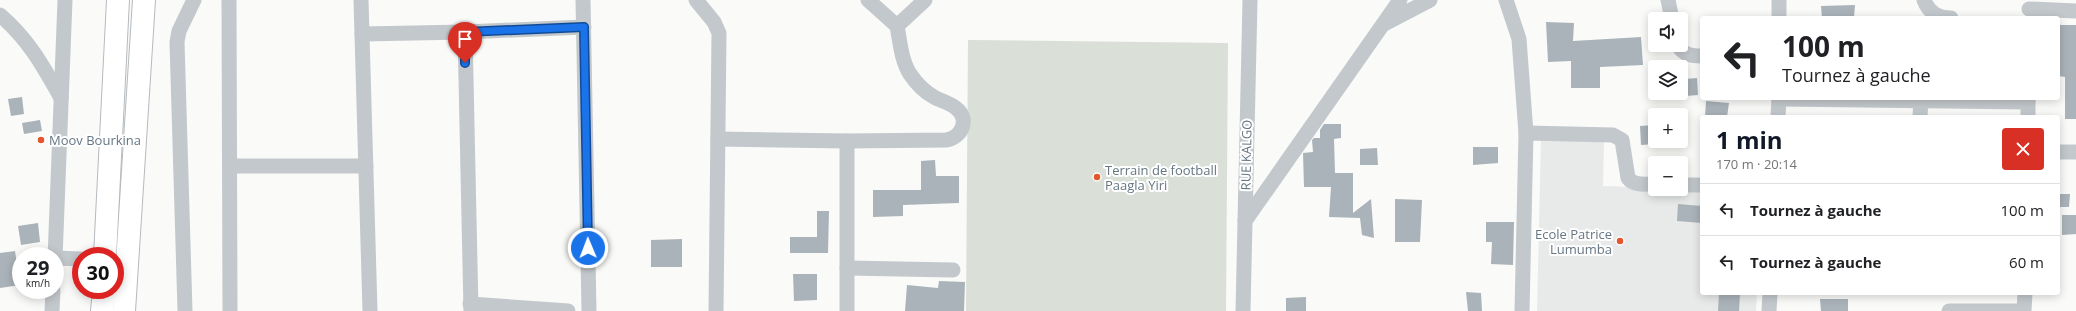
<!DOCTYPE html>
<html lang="fr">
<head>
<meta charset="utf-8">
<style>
  :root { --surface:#fff; --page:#f6f6f6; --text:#202124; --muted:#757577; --line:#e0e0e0; --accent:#111827 }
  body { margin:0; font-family:"Open Sans",sans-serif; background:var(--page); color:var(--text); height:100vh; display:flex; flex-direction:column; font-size:15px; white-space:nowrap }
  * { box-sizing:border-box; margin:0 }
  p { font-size:13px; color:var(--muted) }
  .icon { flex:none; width:22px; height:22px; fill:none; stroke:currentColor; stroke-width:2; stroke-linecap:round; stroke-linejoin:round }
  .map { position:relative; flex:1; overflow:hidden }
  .details { position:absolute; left:1700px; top:115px; width:360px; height:180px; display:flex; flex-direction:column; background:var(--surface); border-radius:4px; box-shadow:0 2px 10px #0003 }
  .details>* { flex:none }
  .banner { position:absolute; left:1700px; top:16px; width:360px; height:84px; border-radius:4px; box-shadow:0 2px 10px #0003; background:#fff; color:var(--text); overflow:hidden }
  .tools { position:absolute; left:1648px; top:12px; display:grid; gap:8px }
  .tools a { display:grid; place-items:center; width:40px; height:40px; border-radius:4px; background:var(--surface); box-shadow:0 2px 10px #0003; font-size:20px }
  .speed { position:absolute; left:12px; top:247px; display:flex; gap:8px; font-size:20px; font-weight:700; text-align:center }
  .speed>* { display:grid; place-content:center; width:52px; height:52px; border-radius:50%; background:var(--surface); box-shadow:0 2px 10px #0003; line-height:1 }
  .speed small { font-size:10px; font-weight:400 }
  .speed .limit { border:6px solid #d22; background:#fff; color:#111 }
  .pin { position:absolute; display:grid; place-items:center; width:34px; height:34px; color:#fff; margin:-41px -17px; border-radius:50% 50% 50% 0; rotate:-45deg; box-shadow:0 0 4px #0007 }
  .pin .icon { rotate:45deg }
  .me { position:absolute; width:44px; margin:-22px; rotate:359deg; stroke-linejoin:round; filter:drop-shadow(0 0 3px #0008) }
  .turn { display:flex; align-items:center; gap:14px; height:84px; padding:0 16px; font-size:18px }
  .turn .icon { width:52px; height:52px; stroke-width:2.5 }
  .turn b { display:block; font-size:28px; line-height:34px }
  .round { display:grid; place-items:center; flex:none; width:42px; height:42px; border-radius:4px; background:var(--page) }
  .overview { display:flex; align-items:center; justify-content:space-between; height:68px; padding:0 16px }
  h1 { font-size:24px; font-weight:700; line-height:30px; color:var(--accent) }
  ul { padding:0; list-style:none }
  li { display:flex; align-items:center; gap:12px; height:52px; padding:0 16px; border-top:1px solid var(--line) }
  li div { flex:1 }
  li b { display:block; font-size:15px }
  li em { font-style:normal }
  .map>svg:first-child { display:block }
  .built { fill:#e8e9e9 }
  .green { fill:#dadfd7 }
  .building { fill:#aab3b9 }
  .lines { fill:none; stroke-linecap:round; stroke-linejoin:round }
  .primary-casing { stroke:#b5babe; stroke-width:24 }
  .minor { stroke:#c3c8cc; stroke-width:15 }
  .primary { stroke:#fff; stroke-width:22 }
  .route-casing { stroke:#114b97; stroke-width:10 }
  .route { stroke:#1a73e8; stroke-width:7 }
  .poi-dot { fill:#e4572e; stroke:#fff; stroke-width:1.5 }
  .labels { text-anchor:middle; stroke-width:4; stroke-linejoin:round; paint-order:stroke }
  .poi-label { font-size:13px; fill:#657683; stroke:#fff; text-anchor:start }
  .street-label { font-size:13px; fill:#657683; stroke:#fff }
</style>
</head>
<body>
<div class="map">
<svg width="2076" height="311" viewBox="0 0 2076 311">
  <rect width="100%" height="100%" fill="#fafaf8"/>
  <path class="built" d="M 1541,140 L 1604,142 L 1603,186 L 1702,189 L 1702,293 L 1757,293 L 1756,311 L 1537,311 Z"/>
  <path class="green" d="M 968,40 L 1228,43 L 1226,311 L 966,311 Z"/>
  <g class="building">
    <path d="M 1855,5 L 1854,18 L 1822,18 L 1821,6 Z"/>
    <path d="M 1546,22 L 1574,23 L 1573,41 L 1641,37 L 1643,65 L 1600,67 L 1600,88 L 1571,88 L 1571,61 L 1548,62 Z"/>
    <path d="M 2058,25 L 2076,25 L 2076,119 L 2065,119 L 2065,77 L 2058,76 Z"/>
    <path d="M 1697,78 L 1698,95 L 1686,96 L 1685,79 Z"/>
    <path d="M 22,97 L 24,114 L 11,116 L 8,99 Z"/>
    <path d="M 1706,101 L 1729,103 L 1727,117 L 1705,117 Z"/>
    <path d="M 40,120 L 42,131 L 24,134 L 22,123 Z"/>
    <path d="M 1324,124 L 1341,124 L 1341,138 L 1334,139 L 1335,173 L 1353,173 L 1353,213 L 1371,199 L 1374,238 L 1362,235 L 1360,218 L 1329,217 L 1331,187 L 1304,187 L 1303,153 L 1313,152 L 1312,140 L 1314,138 L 1320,138 L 1320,130 Z"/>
    <path d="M 1655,125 L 1655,144 L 1641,145 L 1640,126 Z"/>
    <path d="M 1473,147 L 1498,147 L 1498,163 L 1473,165 Z"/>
    <path d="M 1377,148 L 1378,165 L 1360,165 L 1360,149 Z"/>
    <path d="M 935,160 L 936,176 L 959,176 L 959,203 L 903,205 L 903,216 L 873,217 L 873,190 L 921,190 L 921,161 Z"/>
    <path d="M 2058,194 L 2070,194 L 2069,207 L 2058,207 Z"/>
    <path d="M 1395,199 L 1422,200 L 1420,242 L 1395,242 Z"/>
    <path d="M 1678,204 L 1702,206 L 1702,223 L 1677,221 Z"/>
    <path d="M 817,211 L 829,211 L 828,253 L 790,253 L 790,237 L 817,237 Z"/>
    <path d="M 2062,215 L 2076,215 L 2076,234 L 2062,235 Z"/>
    <path d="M 1486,222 L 1514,222 L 1513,265 L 1491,264 L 1492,242 L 1486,242 Z"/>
    <path d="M 38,223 L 40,242 L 21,245 L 18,226 Z"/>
    <path d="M 682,239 L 682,267 L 651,267 L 651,240 Z"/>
    <path d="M 15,251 L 20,285 L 0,288 L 0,253 Z"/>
    <path d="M 793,274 L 817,274 L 817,300 L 794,301 Z"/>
    <path d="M 939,281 L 965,282 L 964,311 L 905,311 L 907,285 L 938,288 Z"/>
    <path d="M 1466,292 L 1481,293 L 1482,311 L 1468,311 Z"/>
    <path d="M 1719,293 L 1740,293 L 1739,311 L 1718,311 Z"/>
    <path d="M 1306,297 L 1306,311 L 1286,311 L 1286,298 Z"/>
    <path d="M 1820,299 L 1848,299 L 1848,311 L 1821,311 Z"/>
  </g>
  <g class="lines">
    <g class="primary-casing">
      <g id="primary">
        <path d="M 105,256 L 118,0"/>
        <path d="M 102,311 L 104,290"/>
        <path d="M 124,311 L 144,0"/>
      </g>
    </g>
    <g class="minor">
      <path d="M 229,0 L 230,311"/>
      <path d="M 361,0 L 370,311"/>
      <path d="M 583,0 L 589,311"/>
      <path d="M 696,0 L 714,22 L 719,33 L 716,311"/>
      <path d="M 868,0 L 897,26 L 925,0"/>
      <path d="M 1506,0 L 1519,39 L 1526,133 L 1522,311"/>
      <path d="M 1668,0 L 1672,19"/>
      <path d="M 1779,0 L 1779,18"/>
      <path d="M 1924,0 C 1929,13 1938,18 1951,18"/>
      <path d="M 2029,9 L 2076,11"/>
      <path d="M 0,15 C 29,40 43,66 61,98"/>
      <path d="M 1384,24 L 1430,0"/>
      <path d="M 465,32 L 471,311"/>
      <path d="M 362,34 L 465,32 L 584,27"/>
      <path d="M 1678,45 C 1683,55 1691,56 1702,56"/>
      <path d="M 1779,99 L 2028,102"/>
      <path d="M 1778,117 L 1779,98"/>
      <path d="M 1920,117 L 1921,99"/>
      <path d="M 2028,117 L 2028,98"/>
      <path d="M 1526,133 L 1613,135 L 1622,140 L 1628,178 C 1634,186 1645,184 1655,184"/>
      <path d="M 718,139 L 847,141 L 946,140 C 961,138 970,120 957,109 C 951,103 941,101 934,97 C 925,92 916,83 910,74 C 901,60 900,41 897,26"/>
      <path d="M 847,141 L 847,311"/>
      <path d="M 2058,152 L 2076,152"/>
      <path d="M 231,166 L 366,166"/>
      <path d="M 1681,185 L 1702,185"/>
      <path d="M 1245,221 L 1400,0"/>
      <path d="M 55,258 L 81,259"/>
      <path d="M 55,259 L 65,0"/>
      <path d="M 847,268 L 953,270"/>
      <path d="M 470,304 L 568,311"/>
      <path d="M 52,311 L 53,290"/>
      <path d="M 185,311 L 177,42 L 179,31 L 194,0"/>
      <path d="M 1243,311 L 1250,0"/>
      <path d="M 1769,311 L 1770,293"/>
      <path d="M 1949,311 L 2024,311 L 2025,293"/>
    </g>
    <use href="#primary" class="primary"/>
  </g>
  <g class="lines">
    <g class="route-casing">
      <path id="route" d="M 465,63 L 465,32 L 584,27 L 588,248"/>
    </g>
    <use href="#route" class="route"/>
  </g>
  <g class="poi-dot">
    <circle cx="41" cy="140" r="4"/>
    <circle cx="1097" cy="177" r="4"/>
    <circle cx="1620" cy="241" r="4"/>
  </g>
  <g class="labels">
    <g class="poi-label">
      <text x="49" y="145">Moov Bourkina</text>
      <text x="1105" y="175">Terrain de football<tspan x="1105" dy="15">Paagla Yiri</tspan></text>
      <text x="1612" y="239" text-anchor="end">Ecole Patrice<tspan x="1612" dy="15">Lumumba</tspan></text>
    </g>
    <g class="street-label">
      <text transform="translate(1246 155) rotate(-89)" y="5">RUE KALGO</text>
    </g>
  </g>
</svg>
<div class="tools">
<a><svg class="icon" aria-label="sound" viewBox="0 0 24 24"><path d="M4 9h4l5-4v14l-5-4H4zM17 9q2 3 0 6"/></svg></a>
<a><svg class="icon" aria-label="layers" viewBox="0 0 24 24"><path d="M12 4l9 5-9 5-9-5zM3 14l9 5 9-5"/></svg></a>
<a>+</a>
<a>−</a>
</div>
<div class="speed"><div>29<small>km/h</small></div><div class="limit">30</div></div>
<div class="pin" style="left:465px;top:63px;background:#d93025"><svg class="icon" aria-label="arrive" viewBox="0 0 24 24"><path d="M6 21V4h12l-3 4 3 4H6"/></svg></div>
<svg class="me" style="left:588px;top:248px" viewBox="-20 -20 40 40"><circle r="17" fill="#1a73e8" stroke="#fff" stroke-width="3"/><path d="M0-11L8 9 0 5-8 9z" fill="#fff"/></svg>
<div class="banner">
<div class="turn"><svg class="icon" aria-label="left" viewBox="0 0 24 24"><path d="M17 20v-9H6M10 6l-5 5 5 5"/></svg><div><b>100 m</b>Tournez à gauche</div></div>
</div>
<section class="details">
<div class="overview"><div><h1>1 min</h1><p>170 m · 20:14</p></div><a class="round" style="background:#d93025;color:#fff"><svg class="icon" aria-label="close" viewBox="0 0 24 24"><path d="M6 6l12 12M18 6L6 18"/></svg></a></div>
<ul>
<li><svg class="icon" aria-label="left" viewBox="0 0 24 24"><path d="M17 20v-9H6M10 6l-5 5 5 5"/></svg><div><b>Tournez à gauche</b></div><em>100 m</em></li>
<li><svg class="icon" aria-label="left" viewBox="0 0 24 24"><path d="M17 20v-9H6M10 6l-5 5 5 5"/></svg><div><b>Tournez à gauche</b></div><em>60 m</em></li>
</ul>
</section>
</div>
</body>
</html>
